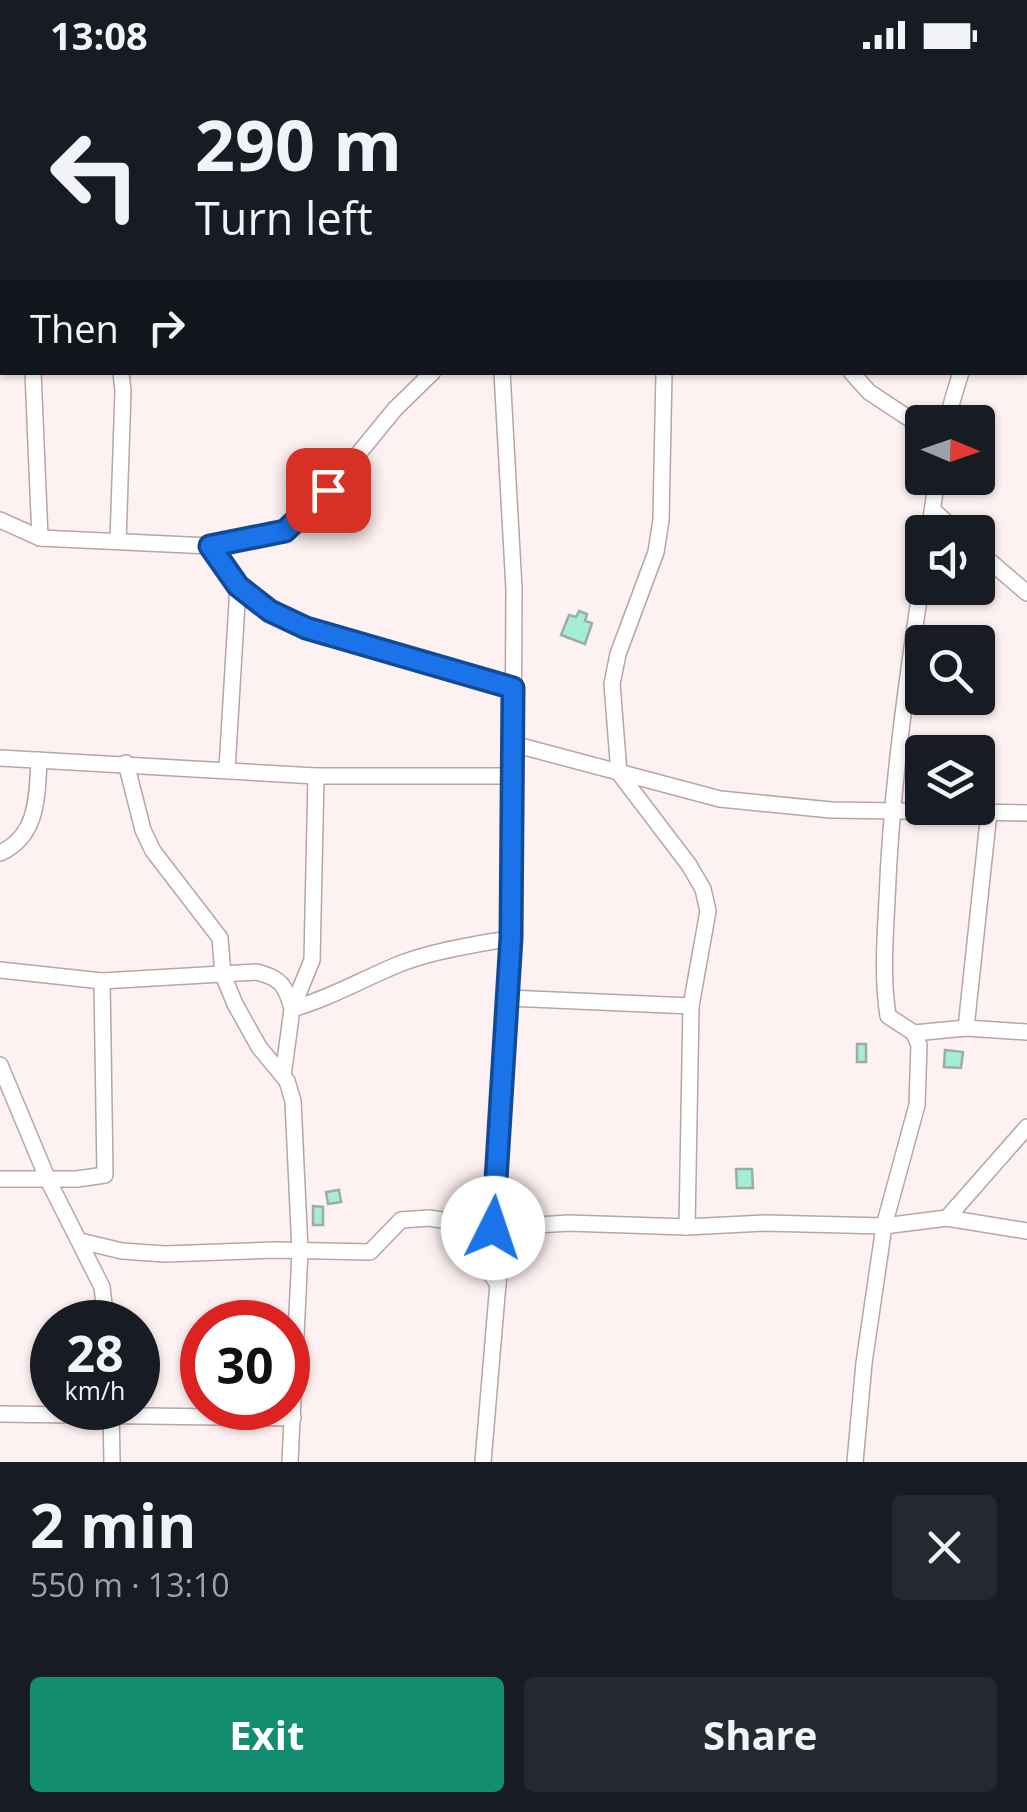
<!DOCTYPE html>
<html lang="en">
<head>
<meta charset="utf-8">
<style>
  :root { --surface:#171b24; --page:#242831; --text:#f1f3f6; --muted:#9ea1a6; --accent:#138d70 }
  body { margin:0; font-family:"Open Sans",sans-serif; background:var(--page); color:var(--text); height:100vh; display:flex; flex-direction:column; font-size:38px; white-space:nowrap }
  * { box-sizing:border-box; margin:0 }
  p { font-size:32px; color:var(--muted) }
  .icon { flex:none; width:55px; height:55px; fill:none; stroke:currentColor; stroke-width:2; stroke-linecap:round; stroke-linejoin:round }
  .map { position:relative; height:1392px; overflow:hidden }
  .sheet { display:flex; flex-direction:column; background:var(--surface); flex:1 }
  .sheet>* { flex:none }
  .banner { position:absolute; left:0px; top:0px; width:1028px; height:305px; box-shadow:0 2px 8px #0004; background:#171b24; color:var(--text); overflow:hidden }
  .needle { width:65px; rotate:92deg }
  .fabs { position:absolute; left:905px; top:335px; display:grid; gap:20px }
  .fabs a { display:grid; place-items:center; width:90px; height:90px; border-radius:10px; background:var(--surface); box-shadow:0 2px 8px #0004; font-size:50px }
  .speed { position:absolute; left:30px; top:1230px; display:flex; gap:20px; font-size:50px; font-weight:700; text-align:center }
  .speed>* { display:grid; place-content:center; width:130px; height:130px; border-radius:50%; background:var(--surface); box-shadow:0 2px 8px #0004; line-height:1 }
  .speed small { font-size:25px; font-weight:400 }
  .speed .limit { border:15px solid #d22; background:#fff; color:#111 }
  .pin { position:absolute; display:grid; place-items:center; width:85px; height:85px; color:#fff; margin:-42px; border-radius:20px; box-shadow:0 5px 15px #0006 }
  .me { position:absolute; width:110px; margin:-55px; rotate:4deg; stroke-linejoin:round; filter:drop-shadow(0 0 8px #0008) }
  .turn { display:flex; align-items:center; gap:35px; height:210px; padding:0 30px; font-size:45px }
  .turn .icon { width:130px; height:130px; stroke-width:2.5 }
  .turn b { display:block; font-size:70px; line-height:85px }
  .then { display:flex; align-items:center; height:95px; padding:0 30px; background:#0003; gap:20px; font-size:38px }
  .round { display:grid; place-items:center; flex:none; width:105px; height:105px; border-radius:10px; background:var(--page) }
  .overview { display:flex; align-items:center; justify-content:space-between; height:170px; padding:0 30px }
  h1 { font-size:60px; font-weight:700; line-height:75px }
  .action { display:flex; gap:20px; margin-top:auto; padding:20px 30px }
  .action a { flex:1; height:115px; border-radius:10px; background:var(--accent); color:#fff; font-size:40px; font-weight:700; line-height:115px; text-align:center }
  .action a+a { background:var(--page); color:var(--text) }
  .status { display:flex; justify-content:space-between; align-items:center; height:70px; padding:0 50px; background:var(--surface); direction:ltr }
  .status svg { height:28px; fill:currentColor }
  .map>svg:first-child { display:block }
  .building { fill:#a4eed5; stroke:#9aada6; stroke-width:2.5 }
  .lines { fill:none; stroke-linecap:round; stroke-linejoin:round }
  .minor-casing { stroke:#b9a5a5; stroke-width:18 }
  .minor { stroke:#fff; stroke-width:15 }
  .route-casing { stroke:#114b97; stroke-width:25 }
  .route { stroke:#1a73e8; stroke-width:18 }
</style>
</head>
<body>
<div class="status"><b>13:08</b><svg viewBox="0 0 49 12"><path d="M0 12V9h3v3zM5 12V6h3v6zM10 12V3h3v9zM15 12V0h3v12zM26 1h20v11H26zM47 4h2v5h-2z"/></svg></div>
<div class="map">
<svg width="1027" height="1392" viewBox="0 0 1027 1392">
  <rect width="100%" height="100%" fill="#fef1f1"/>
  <g class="building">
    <path d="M 579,541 L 587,544 L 585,551 L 592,553 L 585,574 L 561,565 L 569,545 L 576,547 Z"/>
    <rect x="857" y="974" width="9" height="18"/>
    <path d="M 945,980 L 963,982 L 961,998 L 944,997 Z"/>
    <path d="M 736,1099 L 752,1099 L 753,1118 L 737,1118 Z"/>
    <path d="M 339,1120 L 341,1132 L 328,1134 L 326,1122 Z"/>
    <path d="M 313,1136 L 323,1137 L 323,1155 L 313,1155 Z"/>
  </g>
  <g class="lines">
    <g class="minor-casing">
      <g id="minor">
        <path d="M 492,0 L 498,2"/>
        <path d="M 999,2 L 1002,0"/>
        <path d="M 1016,2 L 1016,0"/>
        <path d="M 0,25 L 2,26"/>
        <path d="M 0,257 L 2,257"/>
        <path d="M 33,302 L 40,468"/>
        <path d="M 664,302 L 661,450 L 656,482 L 618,584 L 612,614 L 619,703 L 689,795 L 703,819 L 708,841 L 691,936 L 687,1157"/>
        <path d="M 851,302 L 869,322 L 922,357"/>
        <path d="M 946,352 L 961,302"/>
        <path d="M 933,440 L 957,462"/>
        <path d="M 0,450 L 40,468 L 210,476 L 285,461 L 328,421 L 395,339 L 433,302"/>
        <path d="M 929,462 L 937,408"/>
        <path d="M 118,471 L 123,321 L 121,302"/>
        <path d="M 210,476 L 238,516 L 270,541 L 306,558 L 513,619"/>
        <path d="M 978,481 L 1027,523"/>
        <path d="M 922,509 C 906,616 891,722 887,830 C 885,869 882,907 888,946 L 914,963 L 966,958 L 1027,962"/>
        <path d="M 513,674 L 720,729 L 831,740 L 1027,743"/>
        <path d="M 0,688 L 316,706 L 513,706"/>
        <path d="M 126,693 L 143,760 L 153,781 L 220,868 L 223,905 L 235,934 L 259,977 L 287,1011 L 293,1031 L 300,1181 L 290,1392"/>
        <path d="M 227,699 L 238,516"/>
        <path d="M 0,783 C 38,766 37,727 39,690"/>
        <path d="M 0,900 L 102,911"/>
        <path d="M 508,928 L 691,936"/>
        <path d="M 292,939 C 331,928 364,908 402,893 C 437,880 474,875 511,868"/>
        <path d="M 966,958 L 989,742"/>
        <path d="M 0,995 L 48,1110 L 102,1217 L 106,1252"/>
        <path d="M 283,1006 L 292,939 L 312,890 L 316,706"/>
        <path d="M 0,1109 L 77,1109 L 105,1105 L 102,911 L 257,902 C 281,908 286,916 292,939"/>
        <path d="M 947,1148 L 1027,1057"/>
        <path d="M 453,1152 L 498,1214"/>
        <path d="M 80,1171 L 122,1181 L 165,1184 L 276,1180 L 370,1182 L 401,1150 L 429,1148 L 493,1158 L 568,1153 L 687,1157 L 765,1153 L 884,1156 L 947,1148 L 1027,1161"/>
        <path d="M 111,1338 L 112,1392"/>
        <path d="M 0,1344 L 293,1348"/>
        <path d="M 483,1392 L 501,1177 L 493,1158 L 508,928 L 513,706 L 514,519 L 502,302"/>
        <path d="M 855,1392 L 864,1293 L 884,1156 L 917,1035 L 919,975 L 914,963"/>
      </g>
    </g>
    <use href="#minor" class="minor"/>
  </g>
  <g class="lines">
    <g class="route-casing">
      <path id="route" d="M 328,420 L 285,461 L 210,476 L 238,516 L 270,541 L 306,558 L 513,618 L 511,868 L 493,1158"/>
    </g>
    <use href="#route" class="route"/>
  </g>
</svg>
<div class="fabs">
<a><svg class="needle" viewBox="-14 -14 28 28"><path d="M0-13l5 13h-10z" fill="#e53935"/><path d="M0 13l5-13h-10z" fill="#9ea1a6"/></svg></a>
<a><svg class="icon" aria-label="sound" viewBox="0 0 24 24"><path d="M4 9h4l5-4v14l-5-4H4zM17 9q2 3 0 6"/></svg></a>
<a><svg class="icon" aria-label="search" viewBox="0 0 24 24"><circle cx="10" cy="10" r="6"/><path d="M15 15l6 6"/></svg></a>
<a><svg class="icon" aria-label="layers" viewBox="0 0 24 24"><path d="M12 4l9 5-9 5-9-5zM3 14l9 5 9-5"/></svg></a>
</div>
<div class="speed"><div>28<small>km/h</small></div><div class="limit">30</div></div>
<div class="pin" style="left:328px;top:420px;background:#d93025"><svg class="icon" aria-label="arrive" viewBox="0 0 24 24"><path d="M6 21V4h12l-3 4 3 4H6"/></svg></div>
<svg class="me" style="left:493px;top:1158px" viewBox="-20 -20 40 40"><circle r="19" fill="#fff"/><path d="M0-13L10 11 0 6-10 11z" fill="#1a73e8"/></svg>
<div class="banner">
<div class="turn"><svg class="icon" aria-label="left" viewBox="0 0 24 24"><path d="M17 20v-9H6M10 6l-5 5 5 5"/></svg><div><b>290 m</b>Turn left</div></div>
<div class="then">Then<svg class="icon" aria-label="right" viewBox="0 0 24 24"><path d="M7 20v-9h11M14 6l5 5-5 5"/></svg></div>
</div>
</div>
<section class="sheet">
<div class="overview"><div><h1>2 min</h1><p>550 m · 13:10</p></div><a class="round"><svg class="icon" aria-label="close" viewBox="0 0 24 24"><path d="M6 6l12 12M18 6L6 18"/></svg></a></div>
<div class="action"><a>Exit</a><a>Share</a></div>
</section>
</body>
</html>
